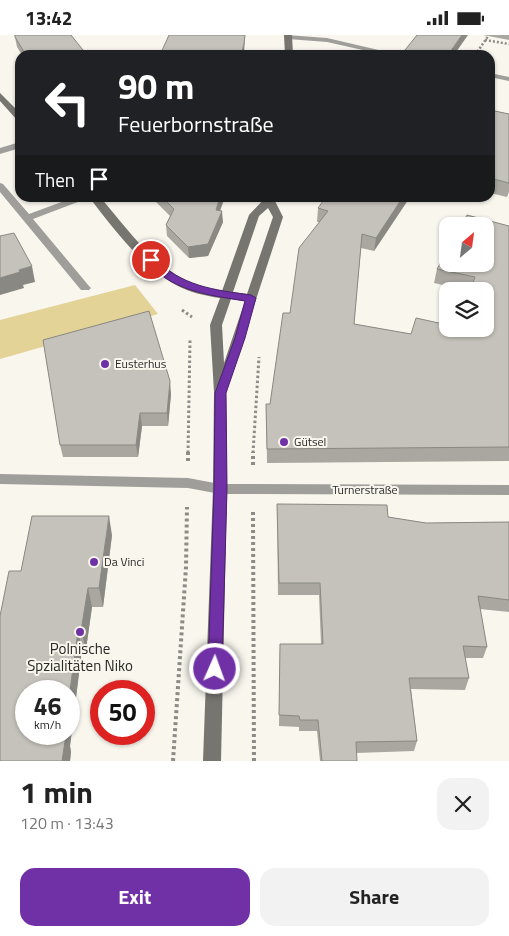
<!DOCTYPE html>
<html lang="en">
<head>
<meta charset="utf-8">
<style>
  :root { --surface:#fff; --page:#f2f2f2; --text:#222; --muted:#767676; --accent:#7131a6 }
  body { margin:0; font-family:"Titillium Web",sans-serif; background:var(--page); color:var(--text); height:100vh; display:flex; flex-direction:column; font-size:19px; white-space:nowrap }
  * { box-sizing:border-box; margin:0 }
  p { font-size:16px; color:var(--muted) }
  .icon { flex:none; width:28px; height:28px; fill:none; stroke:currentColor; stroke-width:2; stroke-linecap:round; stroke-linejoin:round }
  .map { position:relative; height:726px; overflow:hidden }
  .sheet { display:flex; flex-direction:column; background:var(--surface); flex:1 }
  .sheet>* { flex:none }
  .hud { position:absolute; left:15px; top:15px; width:480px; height:152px; border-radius:15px; box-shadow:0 1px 4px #0004; background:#202124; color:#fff; overflow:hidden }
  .needle { width:32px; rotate:29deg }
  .buttons { position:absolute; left:439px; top:182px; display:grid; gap:10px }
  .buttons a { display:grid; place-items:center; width:55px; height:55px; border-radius:10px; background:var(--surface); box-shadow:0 1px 4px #0004; font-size:25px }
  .speed { position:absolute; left:15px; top:645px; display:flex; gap:10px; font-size:25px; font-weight:700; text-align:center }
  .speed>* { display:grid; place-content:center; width:65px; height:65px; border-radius:50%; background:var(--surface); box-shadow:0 1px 4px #0004; line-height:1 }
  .speed small { font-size:12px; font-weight:400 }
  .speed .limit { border:8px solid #d22; background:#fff; color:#111 }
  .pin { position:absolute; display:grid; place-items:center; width:42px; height:42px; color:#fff; margin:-21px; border:2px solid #fff; border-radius:50%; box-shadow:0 1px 5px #0007 }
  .me { position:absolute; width:55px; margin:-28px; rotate:2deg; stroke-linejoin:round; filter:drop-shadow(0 0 4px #0008) }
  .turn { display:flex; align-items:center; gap:18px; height:105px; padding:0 20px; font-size:22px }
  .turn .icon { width:65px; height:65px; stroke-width:2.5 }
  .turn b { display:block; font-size:35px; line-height:42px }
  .then { display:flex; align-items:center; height:48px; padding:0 20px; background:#0003; gap:10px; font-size:19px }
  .round { display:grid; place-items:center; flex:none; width:52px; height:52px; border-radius:15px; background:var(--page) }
  .headline { display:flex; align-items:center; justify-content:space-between; height:85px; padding:0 20px }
  h1 { font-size:30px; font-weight:700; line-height:38px }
  .action { display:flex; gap:10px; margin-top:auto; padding:10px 20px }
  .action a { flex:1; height:58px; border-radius:15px; background:var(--accent); color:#fff; font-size:20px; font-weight:700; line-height:58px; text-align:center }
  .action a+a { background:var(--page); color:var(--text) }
  .status { display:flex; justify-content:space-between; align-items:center; height:35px; padding:0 25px; background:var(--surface); direction:ltr }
  .status svg { height:14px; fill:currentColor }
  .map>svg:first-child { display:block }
  .green { fill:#e3d397 }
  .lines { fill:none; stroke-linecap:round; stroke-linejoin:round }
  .path-far2 { stroke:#8d8b86; stroke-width:2.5; stroke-dasharray:2 2; stroke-linecap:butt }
  .path-far1 { stroke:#8d8b86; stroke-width:3; stroke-dasharray:2.5 2.5; stroke-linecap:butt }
  .path { stroke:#8d8b86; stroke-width:4; stroke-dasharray:3 3; stroke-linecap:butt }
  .lane { fill:#9f9e9b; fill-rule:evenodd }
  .street { fill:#9f9e9b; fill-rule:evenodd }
  .secondary { fill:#767570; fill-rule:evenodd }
  .wall { fill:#a9a7a0 }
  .shaded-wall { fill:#898882 }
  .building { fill:#c4c2ba; stroke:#898882 }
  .route { fill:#7131a6; stroke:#49206c }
  .poi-dot { fill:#7131a6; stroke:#f8f6ed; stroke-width:2 }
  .labels { text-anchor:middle; stroke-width:4; stroke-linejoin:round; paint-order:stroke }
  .poi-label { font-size:12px; fill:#292826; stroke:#f8f6ed; text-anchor:start }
  .street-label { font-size:12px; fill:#292826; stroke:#f8f6ed }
  .near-poi-label { font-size:15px; fill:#292826; stroke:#f8f6ed }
</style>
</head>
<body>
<div class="status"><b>13:42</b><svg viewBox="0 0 49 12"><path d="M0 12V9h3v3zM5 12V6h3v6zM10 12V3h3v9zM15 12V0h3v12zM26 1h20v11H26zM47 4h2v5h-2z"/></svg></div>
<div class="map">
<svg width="509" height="726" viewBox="0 0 509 726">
  <rect width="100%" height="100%" fill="#f8f6ed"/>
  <path class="green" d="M 135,250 L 158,279 L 0,324 L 0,285 Z"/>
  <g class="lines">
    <g class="path-far2">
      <path d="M 485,5 L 509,9"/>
      <path d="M 475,20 L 489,0"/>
    </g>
    <g class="path-far1">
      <path d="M 182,275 L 192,282"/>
      <path d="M 188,418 L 190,305"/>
      <path d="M 253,418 L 259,322"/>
    </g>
    <g class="path">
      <path d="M 188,426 L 188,417"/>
      <path d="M 253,430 L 253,417"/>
      <path d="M 253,477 L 254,726"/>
      <path d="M 173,726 L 186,532 L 187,472"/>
    </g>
    <g class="lane">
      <path d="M 20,107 L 20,113 L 0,119 L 0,113 Z"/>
      <path d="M 0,148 L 3,149 L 29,179 L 75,162 L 91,162 L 33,184 L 89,251 L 91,253 L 89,255 L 81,255 L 0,157 Z"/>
      <path d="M 0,439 L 188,443 L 220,449 L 225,450 L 227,454 L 225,458 L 220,459 L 188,453 L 0,449 Z"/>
    </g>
    <g class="street">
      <path d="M 287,0 L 327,3 L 400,20 L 385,20 L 327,7 L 288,4 L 284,2 Z"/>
      <path d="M 490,38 L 509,42 L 509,46 L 490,42 Z"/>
      <path d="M 220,449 L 509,450 L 509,460 L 220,459 L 215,458 L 213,454 L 215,450 Z"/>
    </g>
    <g class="secondary">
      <path d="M 284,0 L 292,0 L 293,20 L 285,20 Z"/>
      <path d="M 0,58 L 20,78 L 20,86 L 17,85 L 0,66 Z"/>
      <path d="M 89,162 L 100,162 C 136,204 164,248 222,256 L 249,180 L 266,162 L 276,162 L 275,166 L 283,182 L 226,356 L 227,454 L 221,726 L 203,726 L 213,454 L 214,357 L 210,290 L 220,263 C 205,261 189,257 176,250 C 141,231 113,193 89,162 ZM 268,173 L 273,182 L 247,259 L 233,257 L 259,181 ZM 231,264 L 245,266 L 224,328 L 222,290 Z"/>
    </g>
  </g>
  <g class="wall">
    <path d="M 483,0 L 509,0 L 509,5 Z"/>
    <path d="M 15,2 L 87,20 L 22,20 L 17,12 Z"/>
    <path d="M 490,75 L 509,79 L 509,157 L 507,162 L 490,158 Z"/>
    <path d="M 153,162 L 225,162 L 220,176 L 223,187 L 208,221 L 189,223 L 167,201 L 166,190 L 170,181 L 153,164 Z"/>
    <path d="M 410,162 L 374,216 L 361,213 L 354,289 L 411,299 L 448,294 L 485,294 L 470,256 L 434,248 L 437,234 L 509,191 L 509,426 L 267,428 L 266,369 L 270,369 L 290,278 L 319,187 L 317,187 L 318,173 Z"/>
    <path d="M 171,359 L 168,391 L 142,391 L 138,422 L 63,422 L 60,410 Z"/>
    <path d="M 277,469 L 388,482 L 426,488 L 509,487 L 509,577 L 480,574 L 487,612 L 483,623 L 465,623 L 469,643 L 465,655 L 411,654 L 417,706 L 414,716 L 356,718 L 357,726 L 320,726 L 317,696 L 299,696 L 299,692 L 279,691 L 280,609 L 321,609 L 319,560 L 278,560 Z"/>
    <path d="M 112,500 L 103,572 L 92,572 L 86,614 L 82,614 L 70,711 L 71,717 L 70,726 L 0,726 L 21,536 Z"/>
  </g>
  <g class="shaded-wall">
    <path d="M 245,0 L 244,20 L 241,20 Z"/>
    <path d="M 462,0 L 468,0 L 454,20 L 448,20 Z"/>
    <path d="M 220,162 L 225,162 L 216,186 L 216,175 Z"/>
    <path d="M 403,162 L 410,162 L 374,216 L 376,203 Z"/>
    <path d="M 222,176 L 223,187 L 208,221 L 189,223 L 188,212 Z"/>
    <path d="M 32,231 L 35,247 L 23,250 L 24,253 L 0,260 L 0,243 L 19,235 Z"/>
    <path d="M 170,346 L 171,359 L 168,391 L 167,378 Z"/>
    <path d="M 140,378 L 142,391 L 138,422 L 136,410 Z"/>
    <path d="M 109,481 L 112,500 L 103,572 L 99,553 Z"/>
    <path d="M 88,553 L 92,572 L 86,614 L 81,596 Z"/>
    <path d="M 78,596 L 82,614 L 70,711 L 71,717 L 70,726 L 62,726 L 64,699 L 69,699 L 69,663 Z"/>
  </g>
  <g class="building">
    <path d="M 15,0 L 71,0 L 87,20 L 26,20 L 15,2 Z"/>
    <path d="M 169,0 L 245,0 L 244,9 L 241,20 L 160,20 Z"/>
    <path d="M 417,0 L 462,0 L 448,20 L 401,20 Z"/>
    <path d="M 490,75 L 509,79 L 509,148 L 490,143 Z"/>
    <path d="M 162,162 L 220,162 L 216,175 L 222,176 L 208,209 L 188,212 L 166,190 L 174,174 Z"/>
    <path d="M 326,162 L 403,162 L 376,203 L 362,199 L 354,289 L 411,299 L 416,283 L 448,290 L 448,294 L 485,294 L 485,256 L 470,256 L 475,242 L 437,234 L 448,215 L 448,229 L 485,229 L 485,191 L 461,191 L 467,180 L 509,191 L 509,412 L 267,414 L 266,369 L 270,369 L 283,278 L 290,278 L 299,213 L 328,176 L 318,173 Z"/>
    <path d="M 14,198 L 32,231 L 19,235 L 20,237 L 0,243 L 0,201 Z"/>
    <path d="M 149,276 L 170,346 L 167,378 L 140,378 L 136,410 L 60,410 L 43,305 Z"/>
    <path d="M 277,469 L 387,470 L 388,482 L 426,488 L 509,487 L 509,565 L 478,561 L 487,612 L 463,611 L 469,643 L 409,643 L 417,706 L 356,707 L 357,726 L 322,726 L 318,685 L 300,685 L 299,681 L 279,680 L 280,609 L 323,609 L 320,548 L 279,548 Z"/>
    <path d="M 32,481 L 109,481 L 99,553 L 88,553 L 81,596 L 78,596 L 69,663 L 69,656 L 26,656 L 26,699 L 64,699 L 64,701 L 66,700 L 62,726 L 0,726 L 0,581 L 9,536 L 21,536 Z"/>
  </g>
  <path class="route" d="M 147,223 L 154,223 C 181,251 214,255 251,260 L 256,263 L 245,303 L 226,358 L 227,454 L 222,634 L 220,639 L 215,641 L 210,639 L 208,634 L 214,454 L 215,358 L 235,303 L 245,266 C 208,260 170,256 146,225 Z"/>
  <g class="poi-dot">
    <circle cx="105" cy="329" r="5"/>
    <circle cx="284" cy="407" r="5"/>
    <circle cx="94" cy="527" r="5"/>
    <circle cx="80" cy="597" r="5"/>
  </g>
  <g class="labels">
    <g class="poi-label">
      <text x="115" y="333">Eusterhus</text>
      <text x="294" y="411">Gütsel</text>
      <text x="104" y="531">Da Vinci</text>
    </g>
    <g class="street-label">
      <text x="365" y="459">Turnerstraße</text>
    </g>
    <g class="near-poi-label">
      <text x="80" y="619">Polnische<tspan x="80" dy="17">Spzialitäten Niko</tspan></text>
    </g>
  </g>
</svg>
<div class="buttons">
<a><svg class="needle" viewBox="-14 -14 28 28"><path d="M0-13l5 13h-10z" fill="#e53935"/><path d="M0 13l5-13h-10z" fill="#767676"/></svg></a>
<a><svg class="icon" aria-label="layers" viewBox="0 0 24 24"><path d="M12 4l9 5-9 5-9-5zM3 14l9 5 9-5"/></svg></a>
</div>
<div class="speed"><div>46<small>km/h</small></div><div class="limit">50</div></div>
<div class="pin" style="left:151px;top:225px;background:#d93025"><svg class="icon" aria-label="arrive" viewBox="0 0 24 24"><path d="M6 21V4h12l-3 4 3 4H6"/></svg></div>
<svg class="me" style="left:215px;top:634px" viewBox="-20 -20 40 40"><circle r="17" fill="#7131a6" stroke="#fff" stroke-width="3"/><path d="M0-11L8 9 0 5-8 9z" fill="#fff"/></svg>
<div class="hud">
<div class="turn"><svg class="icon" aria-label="left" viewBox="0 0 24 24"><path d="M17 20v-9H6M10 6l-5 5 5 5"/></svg><div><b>90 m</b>Feuerbornstraße</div></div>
<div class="then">Then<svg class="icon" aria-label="arrive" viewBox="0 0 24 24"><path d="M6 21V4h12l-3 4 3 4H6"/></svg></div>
</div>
</div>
<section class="sheet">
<div class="headline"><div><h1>1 min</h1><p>120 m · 13:43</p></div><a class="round"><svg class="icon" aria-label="close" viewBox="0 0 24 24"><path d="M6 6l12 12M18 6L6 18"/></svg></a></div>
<div class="action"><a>Exit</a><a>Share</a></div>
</section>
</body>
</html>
